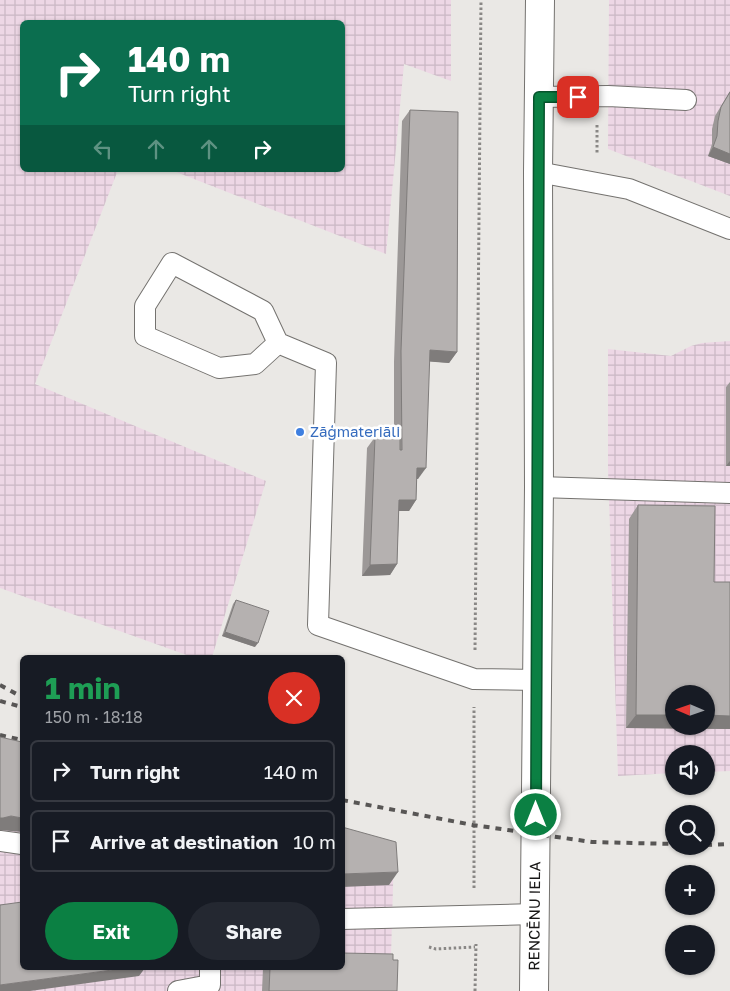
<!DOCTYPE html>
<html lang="en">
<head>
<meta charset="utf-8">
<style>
  :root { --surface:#171b24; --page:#242831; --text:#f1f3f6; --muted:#9ea1a6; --line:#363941; --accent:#0b8043 }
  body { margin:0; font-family:"Golos Text",sans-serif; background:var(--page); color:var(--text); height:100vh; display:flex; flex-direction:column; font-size:19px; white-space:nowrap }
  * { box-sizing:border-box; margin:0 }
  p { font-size:16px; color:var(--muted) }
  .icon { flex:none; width:28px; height:28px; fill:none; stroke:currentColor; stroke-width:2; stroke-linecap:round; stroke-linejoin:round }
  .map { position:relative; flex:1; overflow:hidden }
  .side { position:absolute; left:20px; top:655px; width:325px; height:315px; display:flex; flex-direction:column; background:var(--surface); border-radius:8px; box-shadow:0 1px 4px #0004 }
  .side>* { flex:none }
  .guide { position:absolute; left:20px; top:20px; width:325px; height:152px; border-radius:8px; box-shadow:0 1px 4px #0004; background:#0b6e4f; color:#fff; overflow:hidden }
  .needle { width:32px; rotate:272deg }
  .controls { position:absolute; left:665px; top:685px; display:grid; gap:10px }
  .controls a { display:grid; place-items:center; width:50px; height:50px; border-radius:50%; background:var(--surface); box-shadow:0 1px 4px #0004; font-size:25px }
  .pin { position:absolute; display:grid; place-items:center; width:42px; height:42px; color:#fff; margin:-21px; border-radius:10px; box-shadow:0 2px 8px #0006 }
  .me { position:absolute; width:55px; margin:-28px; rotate:0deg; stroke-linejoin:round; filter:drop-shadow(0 0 4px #0008) }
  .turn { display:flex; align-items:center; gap:18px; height:105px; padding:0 25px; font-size:22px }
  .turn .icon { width:65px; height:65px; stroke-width:2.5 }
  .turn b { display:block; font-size:35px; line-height:42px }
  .lanes { display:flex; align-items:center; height:48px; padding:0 25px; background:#0003; justify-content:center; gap:25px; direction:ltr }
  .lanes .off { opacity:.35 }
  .round { display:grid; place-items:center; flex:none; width:52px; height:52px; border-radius:26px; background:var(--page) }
  .summary { display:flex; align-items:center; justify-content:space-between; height:85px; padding:0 25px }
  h1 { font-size:30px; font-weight:700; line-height:38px; color:#1e9e55 }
  .cta { display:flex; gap:10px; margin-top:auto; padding:10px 25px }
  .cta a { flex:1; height:58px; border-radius:30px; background:var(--accent); color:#fff; font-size:20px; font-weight:700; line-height:58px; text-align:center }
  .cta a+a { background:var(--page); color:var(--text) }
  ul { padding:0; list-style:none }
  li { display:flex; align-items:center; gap:15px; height:62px; margin:0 10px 8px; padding:0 15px; border:2px solid var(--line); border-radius:8px }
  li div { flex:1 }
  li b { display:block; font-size:19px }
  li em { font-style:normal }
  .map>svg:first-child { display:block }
  .industrial { fill:url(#industrial-grid); fill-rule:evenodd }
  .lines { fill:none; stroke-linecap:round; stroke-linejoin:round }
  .service-casing { stroke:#74726f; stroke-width:22 }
  .minor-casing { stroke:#74726f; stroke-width:30 }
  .path { stroke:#898785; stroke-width:3; stroke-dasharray:2.5 2.5; stroke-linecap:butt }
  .service { stroke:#fff; stroke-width:20 }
  .minor { stroke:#fff; stroke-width:28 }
  .rail { stroke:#585655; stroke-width:4; stroke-dasharray:6 6; stroke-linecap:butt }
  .wall { fill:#9c9897 }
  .shaded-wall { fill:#7f7c7b }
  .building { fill:#b5b1b0; stroke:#7f7c7b }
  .route-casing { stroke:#07532c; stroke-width:12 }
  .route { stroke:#0b8043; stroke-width:9 }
  .shop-dot { fill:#3f7fe0; stroke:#fff; stroke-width:2 }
  .labels { text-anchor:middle; stroke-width:5; stroke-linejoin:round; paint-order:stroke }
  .shop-label { font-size:15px; fill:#366cbe; stroke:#fff; text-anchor:start }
  .street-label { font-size:15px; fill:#181716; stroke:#fff }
</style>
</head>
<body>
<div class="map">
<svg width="730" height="991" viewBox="0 0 730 991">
  <defs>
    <pattern id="industrial-grid" width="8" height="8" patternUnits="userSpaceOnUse" patternTransform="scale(1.25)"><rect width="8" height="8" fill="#edd7e5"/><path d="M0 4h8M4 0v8" fill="none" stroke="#cab8c4"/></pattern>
  </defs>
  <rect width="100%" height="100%" fill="#eae8e5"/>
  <g class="industrial">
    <path d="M 0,0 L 451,0 L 451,81 L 404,64 L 386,254 L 171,170 L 342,170 L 342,22 L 22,22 L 22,170 L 118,170 L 35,384 L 266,481 L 212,657 L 192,657 L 0,588 Z"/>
    <path d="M 609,0 L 730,0 L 730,196 L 608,149 Z"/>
    <path d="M 730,341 L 730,771 L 706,772 L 706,754 L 674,754 L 674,773 L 618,776 L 608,468 L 608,349 L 671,356 L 691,346 L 702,343 ZM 674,694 L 706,694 L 706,726 L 674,726 Z"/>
    <path d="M 0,746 L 22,751 L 22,968 L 342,968 L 343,837 L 394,852 L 390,991 L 0,991 Z"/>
  </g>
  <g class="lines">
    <g class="service-casing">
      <g id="service">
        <path d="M 539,97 L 608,96 L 686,100"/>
        <path d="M 538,172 L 629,189 L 730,229"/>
        <path d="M 278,343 L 255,364 L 219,368 L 145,336 L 145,306 L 172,263 L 263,311 L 278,343 L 326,363 L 318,625 L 474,679 L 537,680"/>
        <path d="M 539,487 L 730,493"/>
        <path d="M 0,841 L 22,844"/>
        <path d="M 342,919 L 535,914"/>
        <path d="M 178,991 L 210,985 L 210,968"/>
      </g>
    </g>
    <g class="minor-casing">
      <g id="minor">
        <path id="s1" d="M 534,991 L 539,487 L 538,172 L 540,0"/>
      </g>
    </g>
    <g class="path">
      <path d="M 597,125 L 597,154"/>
      <path d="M 475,650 L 481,0"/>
      <path d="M 474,888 L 474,707"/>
      <path d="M 429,947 L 436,949 L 475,947"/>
      <path d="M 475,991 L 476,944"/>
    </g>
    <use href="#service" class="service"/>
    <use href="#minor" class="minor"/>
    <g class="rail">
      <path d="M 0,685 L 22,697"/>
      <path d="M 0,701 L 22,707"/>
      <path d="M 0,735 L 22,740"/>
      <path d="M 342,800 L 473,825 L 592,842 L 674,844"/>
      <path d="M 706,845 L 730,844"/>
    </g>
  </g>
  <g class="wall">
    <path d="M 730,91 L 730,164 L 708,156 L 712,144 L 712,129 L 715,116 Z"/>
    <path d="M 410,110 L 457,352 L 449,363 L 429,361 L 418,479 L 417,479 L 416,500 L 409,511 L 399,511 L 397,564 L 390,575 L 362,576 L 367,448 L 375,437 L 394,438 L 394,362 L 402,121 Z"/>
    <path d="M 730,382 L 730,466 L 726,466 L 726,387 Z"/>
    <path d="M 638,505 L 714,582 L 730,582 L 730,729 L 626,728 L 629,519 Z"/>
    <path d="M 236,600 L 255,647 L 222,636 L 233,604 Z"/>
    <path d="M 393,960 L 397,991 L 262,991 L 263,968 L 342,968 Z"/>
  </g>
  <g class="shaded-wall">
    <path d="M 713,147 L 730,154 L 730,164 L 708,156 Z"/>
    <path d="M 430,350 L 457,352 L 449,363 L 422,361 Z"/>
    <path d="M 730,461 L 730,466 L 726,466 Z"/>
    <path d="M 417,468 L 426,468 L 418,479 L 409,479 Z"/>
    <path d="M 399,500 L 416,500 L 409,511 L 391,511 Z"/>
    <path d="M 397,564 L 390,575 L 362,576 L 370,565 Z"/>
    <path d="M 225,632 L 258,643 L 255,647 L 222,636 Z"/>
    <path d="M 636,715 L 674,715 L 674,726 L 706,726 L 706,715 L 730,716 L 730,729 L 626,728 Z"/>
    <path d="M 11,816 L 22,818 L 22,832 L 0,830 L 0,818 Z"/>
    <path d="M 398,872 L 389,885 L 342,887 L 342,874 Z"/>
    <path d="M 127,968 L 145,968 L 139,976 L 30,991 L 0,991 L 0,985 Z"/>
  </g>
  <g class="building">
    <path d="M 730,92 L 730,154 L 713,147 L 717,136 L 718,121 L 721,107 Z"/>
    <path d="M 410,110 L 458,112 L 457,352 L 430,350 L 426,468 L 417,468 L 416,500 L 399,500 L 397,564 L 370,565 L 375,437 L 400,438 L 400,450 L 402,450 L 401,351 Z"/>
    <path d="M 638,505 L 715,506 L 714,582 L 730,582 L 730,716 L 706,715 L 706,694 L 674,694 L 674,715 L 636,715 Z"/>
    <path d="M 236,600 L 269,611 L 258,643 L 225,632 Z"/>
    <path d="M 0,737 L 22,742 L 22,818 L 11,816 L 3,818 L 0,818 Z"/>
    <path d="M 342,827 L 396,842 L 398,872 L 342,874 Z"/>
    <path d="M 22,902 L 22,968 L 127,968 L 0,985 L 0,905 Z"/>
    <path d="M 342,953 L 393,954 L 393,960 L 398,960 L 397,991 L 269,991 L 270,968 L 342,968 Z"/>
  </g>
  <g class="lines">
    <g class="route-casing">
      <path id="route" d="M 536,815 L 539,97 L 578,97"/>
    </g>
    <use href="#route" class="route"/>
  </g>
  <circle class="shop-dot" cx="300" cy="432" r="5"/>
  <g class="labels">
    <g class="shop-label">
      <text x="310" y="437">Zāģmateriāli</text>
    </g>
    <g class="street-label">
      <text dy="5" stroke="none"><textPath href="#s1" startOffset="75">RENCĒNU IELA</textPath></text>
    </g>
  </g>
</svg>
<div class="controls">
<a><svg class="needle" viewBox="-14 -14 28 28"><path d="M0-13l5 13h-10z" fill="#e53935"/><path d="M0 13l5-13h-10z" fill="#9ea1a6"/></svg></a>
<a><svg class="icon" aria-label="sound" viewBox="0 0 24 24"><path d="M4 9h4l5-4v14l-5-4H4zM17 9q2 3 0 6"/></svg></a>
<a><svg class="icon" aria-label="search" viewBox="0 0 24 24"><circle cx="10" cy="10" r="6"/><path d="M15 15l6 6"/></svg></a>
<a>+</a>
<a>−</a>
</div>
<div class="pin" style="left:578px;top:97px;background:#d93025"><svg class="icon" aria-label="arrive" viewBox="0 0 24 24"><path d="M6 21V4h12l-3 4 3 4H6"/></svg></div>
<svg class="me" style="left:536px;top:815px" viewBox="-20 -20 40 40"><circle r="17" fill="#0b8043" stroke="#fff" stroke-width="3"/><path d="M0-11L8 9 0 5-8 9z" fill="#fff"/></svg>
<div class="guide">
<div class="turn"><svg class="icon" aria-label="right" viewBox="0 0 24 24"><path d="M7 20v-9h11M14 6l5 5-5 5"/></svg><div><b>140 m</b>Turn right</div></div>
<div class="lanes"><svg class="icon off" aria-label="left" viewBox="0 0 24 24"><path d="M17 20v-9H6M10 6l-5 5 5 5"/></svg><svg class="icon off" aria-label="ahead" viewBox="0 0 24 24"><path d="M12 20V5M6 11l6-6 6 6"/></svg><svg class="icon off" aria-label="ahead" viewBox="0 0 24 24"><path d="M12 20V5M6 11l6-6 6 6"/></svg><svg class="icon" aria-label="right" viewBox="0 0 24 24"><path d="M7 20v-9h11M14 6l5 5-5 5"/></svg></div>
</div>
<section class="side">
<div class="summary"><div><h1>1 min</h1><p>150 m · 18:18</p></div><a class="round" style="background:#d93025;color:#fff"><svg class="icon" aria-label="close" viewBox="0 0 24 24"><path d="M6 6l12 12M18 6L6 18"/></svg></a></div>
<ul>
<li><svg class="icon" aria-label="right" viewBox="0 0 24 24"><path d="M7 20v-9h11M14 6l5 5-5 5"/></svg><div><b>Turn right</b></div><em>140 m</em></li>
<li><svg class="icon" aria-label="arrive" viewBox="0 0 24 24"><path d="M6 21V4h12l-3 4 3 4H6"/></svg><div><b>Arrive at destination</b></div><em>10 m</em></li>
</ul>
<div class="cta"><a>Exit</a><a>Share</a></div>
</section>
</div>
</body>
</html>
